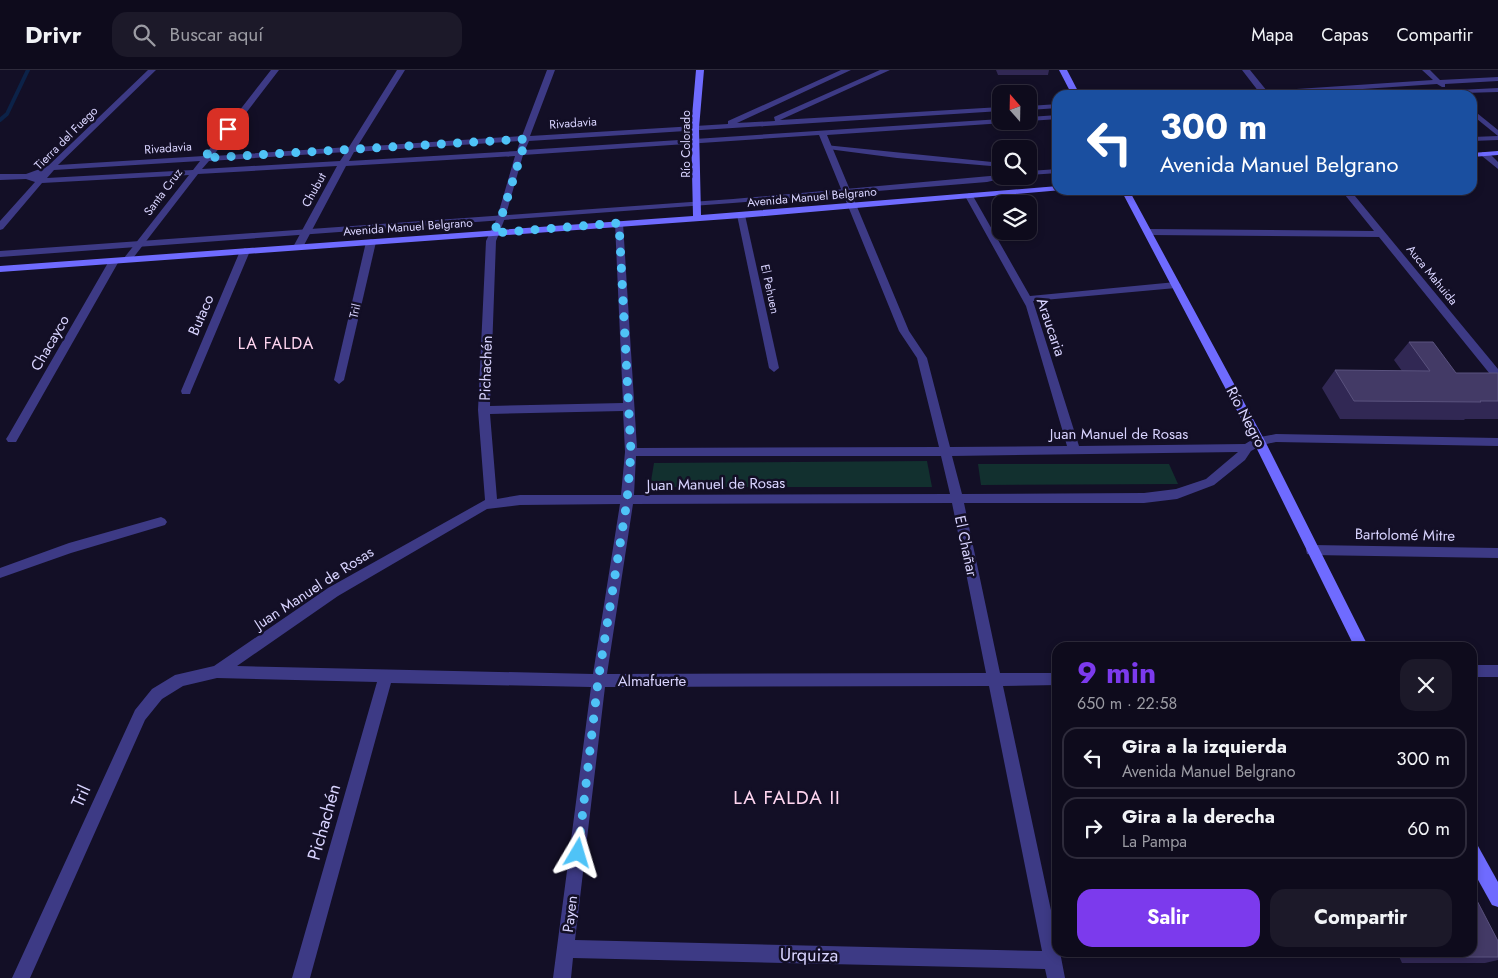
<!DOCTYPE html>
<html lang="es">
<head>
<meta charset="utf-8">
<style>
  :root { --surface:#0e0b1c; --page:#1c1929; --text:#f1f3f6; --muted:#9b9ba3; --line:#2e2b3b; --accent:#7c3aed }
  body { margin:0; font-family:Jost,sans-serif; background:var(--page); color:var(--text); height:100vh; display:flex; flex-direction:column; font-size:19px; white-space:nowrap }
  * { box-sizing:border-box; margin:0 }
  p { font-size:16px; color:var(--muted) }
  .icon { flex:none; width:28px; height:28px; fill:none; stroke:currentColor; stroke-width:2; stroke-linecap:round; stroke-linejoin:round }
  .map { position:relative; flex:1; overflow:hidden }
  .side { position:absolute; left:1052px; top:572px; width:425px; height:315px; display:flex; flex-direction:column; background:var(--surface); border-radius:15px; box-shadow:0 2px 8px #0003,0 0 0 1px var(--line) }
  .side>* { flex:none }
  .banner { position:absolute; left:1052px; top:20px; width:425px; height:105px; border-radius:15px; box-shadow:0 2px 8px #0003,0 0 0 1px var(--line); background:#1a4fa0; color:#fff; overflow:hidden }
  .needle { width:32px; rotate:340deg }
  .tools { position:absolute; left:992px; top:15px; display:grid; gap:10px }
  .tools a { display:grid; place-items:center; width:45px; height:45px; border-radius:10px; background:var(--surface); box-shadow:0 2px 8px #0003,0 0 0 1px var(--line); font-size:25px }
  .pin { position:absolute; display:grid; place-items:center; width:42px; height:42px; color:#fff; margin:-21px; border-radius:10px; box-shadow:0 2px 8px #0006 }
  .me { position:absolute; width:55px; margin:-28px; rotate:7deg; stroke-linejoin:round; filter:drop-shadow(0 0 4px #0008) }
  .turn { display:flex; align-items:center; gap:18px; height:105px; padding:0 25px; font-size:22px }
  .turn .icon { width:65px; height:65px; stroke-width:2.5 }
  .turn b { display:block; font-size:35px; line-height:42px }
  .round { display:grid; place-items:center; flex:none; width:52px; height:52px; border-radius:15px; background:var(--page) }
  .head { display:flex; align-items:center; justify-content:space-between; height:85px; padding:0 25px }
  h1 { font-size:30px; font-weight:700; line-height:38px; color:var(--accent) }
  .primary-button { display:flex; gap:10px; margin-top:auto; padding:10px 25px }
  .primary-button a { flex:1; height:58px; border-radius:15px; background:var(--accent); color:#fff; font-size:20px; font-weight:700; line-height:58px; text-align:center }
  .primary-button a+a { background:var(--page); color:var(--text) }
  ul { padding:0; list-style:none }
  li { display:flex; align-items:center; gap:15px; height:62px; margin:0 10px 8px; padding:0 15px; border:2px solid var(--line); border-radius:15px }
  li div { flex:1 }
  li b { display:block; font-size:19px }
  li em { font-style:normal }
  header { display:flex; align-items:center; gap:30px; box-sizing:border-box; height:70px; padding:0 25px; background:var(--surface); border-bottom:1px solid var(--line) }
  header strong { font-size:24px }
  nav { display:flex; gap:28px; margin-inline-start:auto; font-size:18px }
  .search { width:350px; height:45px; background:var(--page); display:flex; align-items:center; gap:12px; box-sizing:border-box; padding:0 18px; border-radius:15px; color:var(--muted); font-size:19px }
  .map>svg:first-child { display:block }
  .green { fill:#12302f }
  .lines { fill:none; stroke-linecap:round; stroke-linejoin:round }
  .stream { stroke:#0c2248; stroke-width:4 }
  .lane { fill:#3d3a85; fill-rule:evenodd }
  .street { fill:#3d3a85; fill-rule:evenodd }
  .secondary { fill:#6f6bff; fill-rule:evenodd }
  .wall { fill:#312854 }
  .building { fill:#433a66; stroke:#5a527e }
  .route { stroke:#4fc3f7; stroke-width:9; stroke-dasharray:0 16.2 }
  .labels { text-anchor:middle; stroke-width:5; stroke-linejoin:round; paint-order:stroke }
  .far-street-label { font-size:12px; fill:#d9d4ff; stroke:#130f26 }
  .street-label { font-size:15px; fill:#d9d4ff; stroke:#130f26 }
  .neighbourhood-label { font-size:16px; letter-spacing:1px; fill:#ffd6f0; stroke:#130f26 }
  .near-street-label { font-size:18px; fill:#d9d4ff; stroke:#130f26 }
  .near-neighbourhood-label { font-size:19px; letter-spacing:1px; fill:#ffd6f0; stroke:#130f26 }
</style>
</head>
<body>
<header>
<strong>Drivr</strong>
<div class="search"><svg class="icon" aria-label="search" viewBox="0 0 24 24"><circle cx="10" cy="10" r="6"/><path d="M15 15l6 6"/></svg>Buscar aquí</div>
<nav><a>Mapa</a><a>Capas</a><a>Compartir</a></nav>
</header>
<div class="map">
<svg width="1498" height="908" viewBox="0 0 1498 908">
  <rect width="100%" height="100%" fill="#130f26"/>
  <g class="green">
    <path d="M 927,391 L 932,417 L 650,417 L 654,393 Z"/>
    <path d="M 978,394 L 1169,394 L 1178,414 L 981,415 Z"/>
  </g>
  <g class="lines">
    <path class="stream" d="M 0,50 L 7,44 L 28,0"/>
    <g class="lane">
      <path d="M 1498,66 L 1498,70 L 1472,71 L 1472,67 Z"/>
      <path d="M 825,75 L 992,92 L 1001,95 L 1001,100 L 991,96 L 897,88 L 828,79 L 824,77 Z"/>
      <path d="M 1058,99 L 1058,103 L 1029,105 L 1029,101 Z"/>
      <path d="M 1001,105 L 1013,106 L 987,112 L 733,133 L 0,187 L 0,181 L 733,129 Z"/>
    </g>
    <g class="street">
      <path d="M 148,0 L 156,0 L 58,95 L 204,86 L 271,0 L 279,0 L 213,86 L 349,77 L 397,0 L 405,0 L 357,77 L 522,66 L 547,0 L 555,0 L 530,66 L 728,54 L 728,51 L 841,0 L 851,0 L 737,53 L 775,51 L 774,47 L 880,0 L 890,0 L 780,50 L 1001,37 L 1001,41 L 529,71 L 525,80 L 1001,49 L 1001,51 L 1005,51 L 1004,53 L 827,65 L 909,261 L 927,288 L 950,377 L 1067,376 L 1026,236 L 965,126 L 969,123 L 973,126 L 1030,226 L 1176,212 L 1181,215 L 1176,218 L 1033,231 L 1079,376 L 1245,374 L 1255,368 L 1276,364 L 1498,368 L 1498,376 L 1276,372 L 1262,375 L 1251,381 L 1245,390 L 1214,415 L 1177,429 L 1144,433 L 964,433 L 1000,603 L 1058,603 L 1058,615 L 1003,616 L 1058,873 L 1058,882 L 1060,882 L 1065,908 L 1047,908 L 1045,899 L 573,888 L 571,908 L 553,908 L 591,617 L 391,613 L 310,908 L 292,908 L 377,612 L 217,608 L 183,616 L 162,629 L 145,650 L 30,908 L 12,908 L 135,640 L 152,619 L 175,605 L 214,596 L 328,518 L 485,430 L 478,340 L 486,171 L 497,148 L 515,86 L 346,96 L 303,177 L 298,180 L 293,177 L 337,96 L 198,104 L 130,192 L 124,192 L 124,188 L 189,105 L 42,113 L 3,159 L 0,160 L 0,151 L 35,112 L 26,109 L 0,110 L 0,104 L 26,104 L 48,96 ZM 819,65 L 899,261 L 917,288 L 939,377 L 637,378 L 623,153 L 619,150 L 615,153 L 623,333 L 490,336 L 496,171 L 505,148 L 523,85 ZM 520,71 L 517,81 L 349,91 L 354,82 ZM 346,82 L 340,91 L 202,99 L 209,91 ZM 200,91 L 193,100 L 47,108 L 54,100 ZM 623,341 L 625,382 L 621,425 L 520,425 L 497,429 L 490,344 ZM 1238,382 L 1206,409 L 1176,419 L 1144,423 L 962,424 L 952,386 ZM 636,386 L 941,386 L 950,424 L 634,425 ZM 952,433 L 986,603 L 607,604 L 633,434 ZM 620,434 L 593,604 L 237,596 L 338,526 L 487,439 L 520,435 ZM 989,616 L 1042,881 L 575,870 L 605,617 Z"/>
      <path d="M 1242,0 L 1250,0 L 1267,21 L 1433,10 L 1422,0 L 1430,0 L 1440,10 L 1498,7 L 1498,11 L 1445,14 L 1445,17 L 1442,17 L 1437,14 L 1274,25 L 1237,25 L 1241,23 L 1259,22 Z"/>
      <path d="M 1498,18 L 1498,22 L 1395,25 L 1399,23 Z"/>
      <path d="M 1058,34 L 1058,38 L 1029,40 L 1029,36 Z"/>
      <path d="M 1472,39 L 1498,60 L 1498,66 L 1472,45 Z"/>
      <path d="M 1058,45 L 1058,49 L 1029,51 L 1029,47 Z"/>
      <path d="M 1482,82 L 1488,82 L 1498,92 L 1498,99 L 1482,86 Z"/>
      <path d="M 1341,120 L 1350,120 L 1498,299 L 1498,310 L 1494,309 L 1379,167 L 1149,165 L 1144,162 L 1149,159 L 1374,161 Z"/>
      <path d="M 741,142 L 745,145 L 779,298 L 774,302 L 769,298 L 737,145 Z"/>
      <path d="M 371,169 L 376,172 L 344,310 L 339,314 L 334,310 L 366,172 Z"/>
      <path d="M 245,178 L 250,181 L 191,321 L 190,324 L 182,324 L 181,321 L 240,181 Z"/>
      <path d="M 114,188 L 119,191 L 16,372 L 8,372 L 6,369 L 8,366 L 109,191 Z"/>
      <path d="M 161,447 L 165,449 L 167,452 L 165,455 L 71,483 L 0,508 L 0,498 L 69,473 Z"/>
      <path d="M 1312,475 L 1498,478 L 1498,488 L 1312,485 L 1307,484 L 1306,480 L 1307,476 Z"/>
      <rect x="1472" y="595" width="26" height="12"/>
    </g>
    <g class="secondary">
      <path d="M 696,0 L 704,0 L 699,58 L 701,145 L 1058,116 L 1058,120 L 1062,120 L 741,148 L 0,202 L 0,196 L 693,146 L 691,58 Z"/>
      <path d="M 1059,0 L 1067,0 L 1080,25 L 1072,25 Z"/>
      <path d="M 1498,81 L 1498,85 L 1472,87 L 1472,83 Z"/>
      <path d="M 1121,120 L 1129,120 L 1265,371 L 1369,578 L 1355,578 L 1253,371 Z"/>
      <path d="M 1472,774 L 1478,776 L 1498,812 L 1498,837 L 1492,835 L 1472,799 Z"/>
    </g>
  </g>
  <g class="wall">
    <path d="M 996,0 L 1049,0 L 1048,5 L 998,5 Z"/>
    <path d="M 1409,272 L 1456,303 L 1498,303 L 1498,349 L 1465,349 L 1464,350 L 1340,349 L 1322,318 L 1335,300 L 1402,301 L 1394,290 Z"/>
    <path d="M 1498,871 L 1498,890 L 1485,893 L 1402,893 L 1397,882 L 1472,882 Z"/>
  </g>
  <g class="building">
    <path d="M 1409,272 L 1433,272 L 1456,303 L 1498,303 L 1498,331 L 1480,331 L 1481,332 L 1354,331 L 1335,300 L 1430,301 Z"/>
    <path d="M 1472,821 L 1498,871 L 1498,887 L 1421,887 L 1419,882 L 1472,882 Z"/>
  </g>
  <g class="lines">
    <path class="route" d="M 228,59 L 204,88 L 526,69 L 501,148 L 493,163 L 619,153 L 631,382 L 627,431 L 598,611 L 578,783"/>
  </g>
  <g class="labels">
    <g class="far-street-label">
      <text transform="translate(573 53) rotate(-4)" y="4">Rivadavia</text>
      <text transform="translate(66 68) rotate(-45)" y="4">Tierra del Fuego</text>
      <text transform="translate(686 74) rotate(-90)" y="4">Río Colorado</text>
      <text transform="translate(168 78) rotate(-4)" y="4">Rivadavia</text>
      <text transform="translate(314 120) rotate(-61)" y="4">Chubut</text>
      <text transform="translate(163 122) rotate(-53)" y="4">Santa Cruz</text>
      <text transform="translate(812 127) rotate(-5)" y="4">Avenida Manuel Belgrano</text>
      <text transform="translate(408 157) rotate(-4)" y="4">Avenida Manuel Belgrano</text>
      <text transform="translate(1432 205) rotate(51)" y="4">Auca Mahuida</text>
      <text transform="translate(770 219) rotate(78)" y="4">El Pehuen</text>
      <text transform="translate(355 241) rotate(-77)" y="4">Tril</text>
    </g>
    <g class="street-label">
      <text transform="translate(201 245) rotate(-67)" y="5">Butaco</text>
      <text transform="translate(1051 257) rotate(71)" y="5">Araucaria</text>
      <text transform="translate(50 273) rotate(-60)" y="5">Chacayco</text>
      <text transform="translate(486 298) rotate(-88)" y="5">Pichachén</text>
      <text transform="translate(1246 347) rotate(62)" y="5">Río Negro</text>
      <text x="1119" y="369">Juan Manuel de Rosas</text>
      <text transform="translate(716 414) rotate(-1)" y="5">Juan Manuel de Rosas</text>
      <text transform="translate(1405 465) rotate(1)" y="5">Bartolomé Mitre</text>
      <text transform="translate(966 476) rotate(78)" y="5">El Chañar</text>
      <text transform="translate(314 518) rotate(-33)" y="5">Juan Manuel de Rosas</text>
      <text x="652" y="616">Almafuerte</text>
      <text transform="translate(570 844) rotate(-83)" y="5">Payen</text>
    </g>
    <g class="neighbourhood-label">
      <text x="276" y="279">LA FALDA</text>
    </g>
    <g class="near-street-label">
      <text transform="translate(81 726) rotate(-66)" y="6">Tril</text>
      <text transform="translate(324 752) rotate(-74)" y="6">Pichachén</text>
      <text transform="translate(809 885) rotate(1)" y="6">Urquiza</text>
    </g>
    <g class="near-neighbourhood-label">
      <text x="787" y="734">LA FALDA II</text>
    </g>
  </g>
</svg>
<div class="tools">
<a><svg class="needle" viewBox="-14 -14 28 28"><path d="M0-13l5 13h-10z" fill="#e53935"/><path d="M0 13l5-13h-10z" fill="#9b9ba3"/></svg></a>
<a><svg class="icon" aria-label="search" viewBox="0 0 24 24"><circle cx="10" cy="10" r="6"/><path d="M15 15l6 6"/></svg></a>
<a><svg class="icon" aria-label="layers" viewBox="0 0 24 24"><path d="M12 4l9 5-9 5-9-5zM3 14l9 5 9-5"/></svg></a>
</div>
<div class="pin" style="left:228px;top:59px;background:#d93025"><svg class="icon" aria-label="arrive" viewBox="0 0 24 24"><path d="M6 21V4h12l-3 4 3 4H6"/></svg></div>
<svg class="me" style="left:578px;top:783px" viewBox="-20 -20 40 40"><path d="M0-17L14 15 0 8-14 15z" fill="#4fc3f7" stroke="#fff" stroke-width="4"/></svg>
<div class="banner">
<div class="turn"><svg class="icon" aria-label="left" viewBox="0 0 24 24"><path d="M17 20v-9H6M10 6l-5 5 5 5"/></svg><div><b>300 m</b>Avenida Manuel Belgrano</div></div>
</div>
<section class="side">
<div class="head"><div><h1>9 min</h1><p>650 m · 22:58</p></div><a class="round"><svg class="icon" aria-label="close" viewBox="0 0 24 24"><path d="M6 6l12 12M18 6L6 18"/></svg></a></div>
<ul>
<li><svg class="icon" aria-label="left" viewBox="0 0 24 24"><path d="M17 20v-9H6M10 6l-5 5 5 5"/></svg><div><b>Gira a la izquierda</b><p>Avenida Manuel Belgrano</p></div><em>300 m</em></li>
<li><svg class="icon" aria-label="right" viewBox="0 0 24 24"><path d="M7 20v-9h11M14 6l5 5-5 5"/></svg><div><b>Gira a la derecha</b><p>La Pampa</p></div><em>60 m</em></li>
</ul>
<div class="primary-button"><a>Salir</a><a>Compartir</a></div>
</section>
</div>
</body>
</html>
